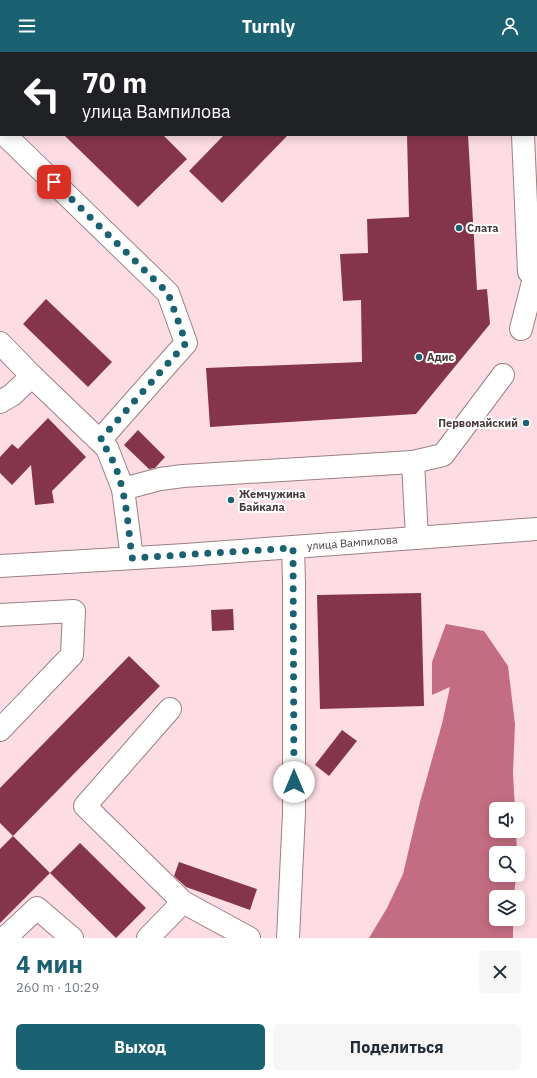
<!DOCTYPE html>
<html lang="ru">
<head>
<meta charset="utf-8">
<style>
  :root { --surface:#fff; --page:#f6f6f7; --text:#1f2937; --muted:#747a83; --accent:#1a6171 }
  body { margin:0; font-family:"IBM Plex Sans",sans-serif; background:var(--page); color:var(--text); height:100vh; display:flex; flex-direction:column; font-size:15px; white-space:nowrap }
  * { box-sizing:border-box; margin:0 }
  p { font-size:13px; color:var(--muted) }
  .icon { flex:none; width:22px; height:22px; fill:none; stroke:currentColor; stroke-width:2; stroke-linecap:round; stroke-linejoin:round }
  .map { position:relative; height:886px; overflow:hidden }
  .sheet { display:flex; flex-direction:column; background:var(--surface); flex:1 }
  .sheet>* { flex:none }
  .banner { position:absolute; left:0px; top:0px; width:537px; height:84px; box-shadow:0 2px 10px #0003; background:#202124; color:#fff; overflow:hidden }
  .controls { position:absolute; left:489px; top:750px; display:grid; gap:8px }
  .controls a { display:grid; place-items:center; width:36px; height:36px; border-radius:6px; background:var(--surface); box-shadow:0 2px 10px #0003; font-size:20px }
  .pin { position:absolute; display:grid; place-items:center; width:34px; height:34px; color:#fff; margin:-17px; border-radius:8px; box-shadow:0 2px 6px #0006 }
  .me { position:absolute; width:44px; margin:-22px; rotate:0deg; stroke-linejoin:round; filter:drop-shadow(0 0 3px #0008) }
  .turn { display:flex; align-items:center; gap:14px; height:84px; padding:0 16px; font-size:18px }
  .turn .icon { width:52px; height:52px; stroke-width:2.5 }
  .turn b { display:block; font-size:28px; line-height:34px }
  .round { display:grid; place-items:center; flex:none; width:42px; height:42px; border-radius:6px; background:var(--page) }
  .head { display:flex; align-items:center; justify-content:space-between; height:68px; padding:0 16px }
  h1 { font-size:24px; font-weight:800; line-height:30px; color:var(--accent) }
  .action { display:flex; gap:8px; margin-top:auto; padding:8px 16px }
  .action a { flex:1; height:46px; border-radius:6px; background:var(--accent); color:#fff; font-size:16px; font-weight:800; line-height:46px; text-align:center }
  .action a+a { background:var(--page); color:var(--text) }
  header { display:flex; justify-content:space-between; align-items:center; height:52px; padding:0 16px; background:var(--accent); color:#fff; font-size:18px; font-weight:800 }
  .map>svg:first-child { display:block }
  .water { fill:#c46d82 }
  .building { fill:#85354b }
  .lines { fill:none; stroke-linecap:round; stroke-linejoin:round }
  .minor-casing { stroke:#9b7f84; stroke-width:24 }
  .minor { stroke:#fff; stroke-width:22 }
  .route { stroke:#1a6171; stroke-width:7; stroke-dasharray:0 12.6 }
  .poi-dot { fill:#1a6171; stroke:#fff; stroke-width:1.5 }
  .labels { text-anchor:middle; stroke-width:4; stroke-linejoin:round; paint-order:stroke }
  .poi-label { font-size:11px; font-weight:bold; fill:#45383b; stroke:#fff; text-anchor:start }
  .street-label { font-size:11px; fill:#45383b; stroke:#fff }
</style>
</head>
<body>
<header><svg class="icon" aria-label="menu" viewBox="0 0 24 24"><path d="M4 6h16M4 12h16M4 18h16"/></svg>Turnly<svg class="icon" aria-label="person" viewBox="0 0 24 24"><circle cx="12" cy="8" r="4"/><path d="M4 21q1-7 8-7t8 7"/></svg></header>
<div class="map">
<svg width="537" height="886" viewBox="0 0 537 886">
  <rect width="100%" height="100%" fill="#fddde3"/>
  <path class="water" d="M 446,572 L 484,579 L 508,614 L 515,672 L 513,721 L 515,757 L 496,757 L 496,779 L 516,779 L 517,801 L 496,801 L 496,823 L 516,823 L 514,845 L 496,845 L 496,867 L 513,867 L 513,886 L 369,886 L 387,856 L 403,822 L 420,750 L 442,672 L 450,635 L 432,643 L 432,610 Z"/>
  <g class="building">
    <path d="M 64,83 L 163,83 L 187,107 L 138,155 Z"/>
    <path d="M 224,83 L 288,83 L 222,151 L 189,119 Z"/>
    <path d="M 407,83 L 468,83 L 477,238 L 487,237 L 490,272 L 416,362 L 210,375 L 206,316 L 362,310 L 361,248 L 343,249 L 340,202 L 368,201 L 367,167 L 409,165 Z"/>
    <path d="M 46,247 L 112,310 L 88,335 L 23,272 Z"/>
    <path d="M 48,366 L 86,405 L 52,439 L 54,451 L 35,453 L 31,413 L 12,433 L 0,421 L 0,405 L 12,392 L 18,397 Z"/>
    <path d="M 138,378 L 165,405 L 155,416 L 149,417 L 124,393 Z"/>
    <path d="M 421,541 L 424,654 L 320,657 L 317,543 Z"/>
    <path d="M 233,557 L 234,578 L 212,579 L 211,558 Z"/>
    <path d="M 129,604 L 160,634 L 13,784 L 0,771 L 0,736 Z"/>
    <path d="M 342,678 L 357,689 L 329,724 L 315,713 Z"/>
    <path d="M 13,784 L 50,821 L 0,871 L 0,797 Z"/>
    <path d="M 80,791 L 146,856 L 116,886 L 50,821 Z"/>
    <path d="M 179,810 L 257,837 L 250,858 L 186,835 L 174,824 Z"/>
  </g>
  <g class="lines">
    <g class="minor-casing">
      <g id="minor">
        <path d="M 117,0 L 118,1"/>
        <path d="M 520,0 L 520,1"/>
        <path d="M 207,1 L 208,0"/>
        <path d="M 345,1 L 346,0"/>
        <path d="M 0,24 L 1,25"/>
        <path d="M 5,83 L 168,241 L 186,291 L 100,388"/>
        <path d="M 523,83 L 529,220 L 537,228"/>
        <path d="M 521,277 L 534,226"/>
        <path d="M 0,291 L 32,324"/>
        <path d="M 0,350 L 12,343 L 32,324 L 107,396 L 123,437 L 132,506"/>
        <path d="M 413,410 L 417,486"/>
        <path d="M 123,437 L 160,427 L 183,424 L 413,410 L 443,403 L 503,323"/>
        <path id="s1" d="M 0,514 L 185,503 L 537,477"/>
        <path d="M 0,563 L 74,559 L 72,603 L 0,678"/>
        <path d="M 170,657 L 85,754 L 183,850 L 249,886"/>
        <path d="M 5,886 L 37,856 L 72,886"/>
        <path d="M 148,886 L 183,850"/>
        <path d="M 288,886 L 294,761 L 294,530 L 293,495"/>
      </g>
    </g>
    <use href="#minor" class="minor"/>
  </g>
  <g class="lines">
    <path class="route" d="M 54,130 L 168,241 L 186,291 L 100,388 C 126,420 127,467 132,506 L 293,496 L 294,730"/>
  </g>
  <g class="poi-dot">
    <circle cx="459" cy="176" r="4"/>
    <circle cx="419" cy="305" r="4"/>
    <circle cx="526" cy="371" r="4"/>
    <circle cx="231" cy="448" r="4"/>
  </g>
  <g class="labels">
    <g class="poi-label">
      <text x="467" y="180">Слата</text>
      <text x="427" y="309">Адис</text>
      <text x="518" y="375" text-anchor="end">Первомайский</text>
      <text x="239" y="446">Жемчужина<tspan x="239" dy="13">Байкала</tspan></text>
    </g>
    <g class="street-label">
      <text dy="4" stroke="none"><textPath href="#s1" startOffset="353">улица Вампилова</textPath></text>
    </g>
  </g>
</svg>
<div class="controls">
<a><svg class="icon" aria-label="sound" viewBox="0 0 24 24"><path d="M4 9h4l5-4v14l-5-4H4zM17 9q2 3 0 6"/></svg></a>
<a><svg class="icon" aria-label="search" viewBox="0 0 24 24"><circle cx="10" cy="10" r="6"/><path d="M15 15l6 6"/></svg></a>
<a><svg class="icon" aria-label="layers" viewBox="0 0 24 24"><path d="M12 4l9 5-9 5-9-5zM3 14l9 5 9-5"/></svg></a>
</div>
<div class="pin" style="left:54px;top:130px;background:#d93025"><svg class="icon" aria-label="arrive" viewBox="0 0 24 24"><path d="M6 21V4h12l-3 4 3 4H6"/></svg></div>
<svg class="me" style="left:294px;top:730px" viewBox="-20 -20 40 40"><circle r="19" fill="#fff"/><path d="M0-13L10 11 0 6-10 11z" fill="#1a6171"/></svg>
<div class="banner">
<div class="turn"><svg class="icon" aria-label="left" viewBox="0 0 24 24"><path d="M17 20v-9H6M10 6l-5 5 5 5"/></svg><div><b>70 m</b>улица Вампилова</div></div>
</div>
</div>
<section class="sheet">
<div class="head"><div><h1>4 мин</h1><p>260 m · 10:29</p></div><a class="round"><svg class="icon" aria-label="close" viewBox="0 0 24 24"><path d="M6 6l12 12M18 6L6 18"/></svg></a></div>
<div class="action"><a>Выход</a><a>Поделиться</a></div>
</section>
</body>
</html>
